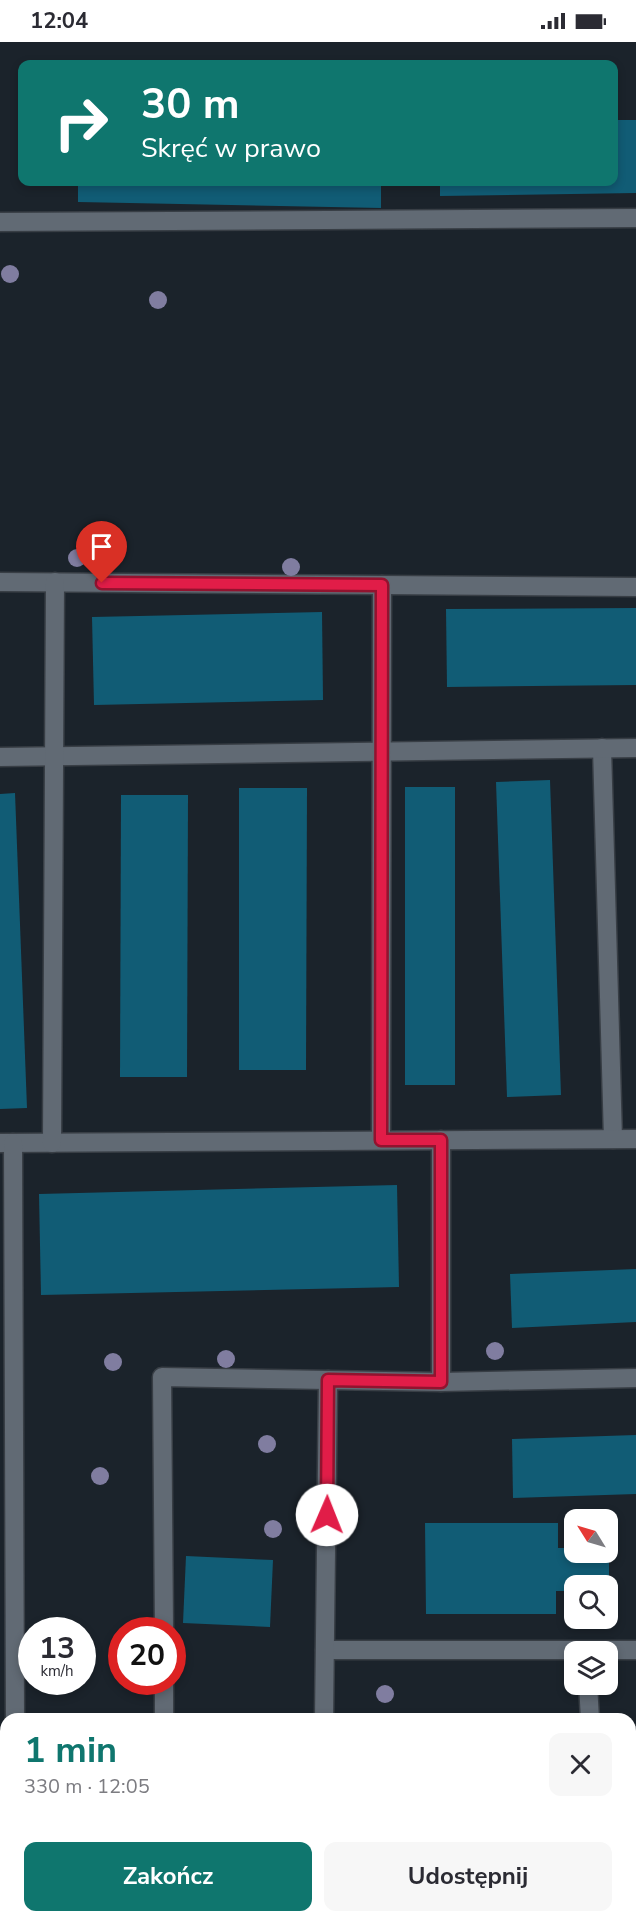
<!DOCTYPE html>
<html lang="pl">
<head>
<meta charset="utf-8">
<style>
  :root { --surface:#fff; --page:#f7f7f7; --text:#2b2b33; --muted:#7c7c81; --accent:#0f766e }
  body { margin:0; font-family:"Nunito Sans",sans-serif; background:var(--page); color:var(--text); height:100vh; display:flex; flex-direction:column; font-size:22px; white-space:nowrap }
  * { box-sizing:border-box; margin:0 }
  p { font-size:20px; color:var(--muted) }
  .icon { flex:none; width:33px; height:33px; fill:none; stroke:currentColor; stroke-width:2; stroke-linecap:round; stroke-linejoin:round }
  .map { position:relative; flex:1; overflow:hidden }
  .drawer { position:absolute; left:0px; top:1671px; width:636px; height:210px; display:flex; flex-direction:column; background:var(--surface); border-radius:18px 18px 0 0; box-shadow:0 3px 9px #0003 }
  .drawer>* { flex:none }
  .guide { position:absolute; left:18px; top:18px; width:600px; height:126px; border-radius:12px; box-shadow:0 3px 9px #0003; background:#0f766e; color:#fff; overflow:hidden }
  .needle { width:39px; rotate:307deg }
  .buttons { position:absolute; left:564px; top:1467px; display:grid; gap:12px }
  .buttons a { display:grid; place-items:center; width:54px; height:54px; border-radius:12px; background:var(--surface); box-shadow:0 3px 9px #0003; font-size:30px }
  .speed { position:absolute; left:18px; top:1575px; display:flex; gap:12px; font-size:30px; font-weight:700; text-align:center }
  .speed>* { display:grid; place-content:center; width:78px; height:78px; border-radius:50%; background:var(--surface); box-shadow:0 3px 9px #0003; line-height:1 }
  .speed small { font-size:15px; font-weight:400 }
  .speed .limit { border:9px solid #d22; background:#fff; color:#111 }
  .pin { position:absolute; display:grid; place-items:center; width:51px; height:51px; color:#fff; margin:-62px -26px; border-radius:50% 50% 50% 0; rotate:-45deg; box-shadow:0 0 6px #0007 }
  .pin .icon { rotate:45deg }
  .me { position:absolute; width:66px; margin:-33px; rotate:1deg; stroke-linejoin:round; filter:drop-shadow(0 0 4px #0008) }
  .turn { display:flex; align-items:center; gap:21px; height:126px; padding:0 24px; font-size:27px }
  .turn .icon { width:78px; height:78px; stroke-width:2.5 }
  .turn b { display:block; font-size:42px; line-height:51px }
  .round { display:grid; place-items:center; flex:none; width:63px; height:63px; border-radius:12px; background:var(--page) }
  .overview { display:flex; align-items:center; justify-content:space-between; height:102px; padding:0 24px }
  h1 { font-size:36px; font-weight:700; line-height:45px; color:var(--accent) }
  .cta { display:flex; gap:12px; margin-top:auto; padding:12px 24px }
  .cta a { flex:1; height:69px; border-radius:12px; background:var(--accent); color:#fff; font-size:24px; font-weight:700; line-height:69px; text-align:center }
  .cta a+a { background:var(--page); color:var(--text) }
  .status { display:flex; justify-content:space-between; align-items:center; height:42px; padding:0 30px; background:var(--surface); direction:ltr }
  .status svg { height:16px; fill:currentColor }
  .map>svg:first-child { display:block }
  .building { fill:#115c75 }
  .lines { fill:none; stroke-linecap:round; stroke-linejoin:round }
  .minor-casing { stroke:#383e45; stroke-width:21 }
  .minor { stroke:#616a74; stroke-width:18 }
  .tree { fill:#807da0 }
  .route-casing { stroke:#92132f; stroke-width:15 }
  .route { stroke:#e11d48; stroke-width:10 }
</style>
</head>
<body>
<div class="status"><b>12:04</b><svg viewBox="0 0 49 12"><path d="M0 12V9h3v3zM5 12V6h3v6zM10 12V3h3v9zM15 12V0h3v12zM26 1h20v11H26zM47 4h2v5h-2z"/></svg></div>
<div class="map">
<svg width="636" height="1881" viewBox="0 0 636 1881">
  <rect width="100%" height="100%" fill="#1b232b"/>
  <g class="building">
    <path d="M 614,78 L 636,78 L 636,151 L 440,154 L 440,140 L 614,140 Z"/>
    <path d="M 78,140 L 381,140 L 381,166 L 78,160 Z"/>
    <path d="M 636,566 L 636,643 L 447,645 L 446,567 Z"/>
    <path d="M 322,570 L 323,658 L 94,663 L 92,575 Z"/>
    <path d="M 550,738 L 561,1053 L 507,1055 L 496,740 Z"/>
    <rect x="405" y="745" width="50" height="298"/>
    <path d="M 239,746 L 307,746 L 306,1028 L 239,1028 Z"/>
    <path d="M 15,751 L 27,1066 L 0,1067 L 0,752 Z"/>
    <path d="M 121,753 L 188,753 L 187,1035 L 120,1035 Z"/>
    <path d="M 397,1143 L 399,1245 L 41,1253 L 39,1152 Z"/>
    <path d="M 636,1227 L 636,1280 L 512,1286 L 510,1232 Z"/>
    <path d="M 636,1393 L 636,1452 L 513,1456 L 512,1397 Z"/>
    <path d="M 425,1481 L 558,1481 L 558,1506 L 574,1506 L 574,1510 L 609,1510 L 609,1544 L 574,1544 L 574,1549 L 556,1549 L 556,1572 L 426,1572 Z"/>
    <path d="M 186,1514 L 273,1518 L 270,1585 L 183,1581 Z"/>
  </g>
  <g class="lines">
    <g class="minor-casing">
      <g id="minor">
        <path d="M 0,180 L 636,176"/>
        <path d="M 0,540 L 636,545"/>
        <path d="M 602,706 L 613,1097"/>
        <path d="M 0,715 L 636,706"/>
        <path d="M 381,1098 L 382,543"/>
        <path d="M 0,1101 L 636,1097"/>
        <path d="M 13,1101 L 15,1677"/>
        <path d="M 52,1101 L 55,540"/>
        <path d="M 441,1340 L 636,1336"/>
        <path d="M 164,1588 L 162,1335 L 328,1338"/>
        <path d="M 325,1608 L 636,1608"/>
        <path d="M 164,1640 L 164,1677"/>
        <path d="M 588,1642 L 590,1677"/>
        <path d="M 324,1677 L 328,1338 L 441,1340 L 441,1098"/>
        <path d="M 630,1692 L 636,1693"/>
        <path d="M 15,1875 L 15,1881"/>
        <path d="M 166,1875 L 166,1881"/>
        <path d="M 325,1875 L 325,1881"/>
        <path d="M 545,1875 L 545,1881"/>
        <path d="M 423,1881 L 424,1875"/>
      </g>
    </g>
    <use href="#minor" class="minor"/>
  </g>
  <g class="tree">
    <circle cx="10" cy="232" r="9"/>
    <circle cx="158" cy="258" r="9"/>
    <circle cx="77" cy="516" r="9"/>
    <circle cx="291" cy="525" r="9"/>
    <circle cx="495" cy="1309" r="9"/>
    <circle cx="226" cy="1317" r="9"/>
    <circle cx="113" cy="1320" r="9"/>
    <circle cx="267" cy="1402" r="9"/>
    <circle cx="100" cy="1434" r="9"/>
    <circle cx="273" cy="1487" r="9"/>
    <circle cx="385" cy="1652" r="9"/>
  </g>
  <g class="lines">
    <g class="route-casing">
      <path id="route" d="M 102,541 L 382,543 L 381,1098 L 441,1098 L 441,1340 L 328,1338 L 327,1473"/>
    </g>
    <use href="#route" class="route"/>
  </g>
</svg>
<div class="buttons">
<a><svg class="needle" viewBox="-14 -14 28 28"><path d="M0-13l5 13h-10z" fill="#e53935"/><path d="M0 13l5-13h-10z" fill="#7c7c81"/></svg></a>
<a><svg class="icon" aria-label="search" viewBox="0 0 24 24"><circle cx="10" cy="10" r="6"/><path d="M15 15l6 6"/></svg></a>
<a><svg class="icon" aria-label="layers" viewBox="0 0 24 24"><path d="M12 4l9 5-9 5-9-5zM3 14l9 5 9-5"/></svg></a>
</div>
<div class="speed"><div>13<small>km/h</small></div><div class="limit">20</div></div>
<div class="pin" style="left:102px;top:541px;background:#d93025"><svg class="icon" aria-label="arrive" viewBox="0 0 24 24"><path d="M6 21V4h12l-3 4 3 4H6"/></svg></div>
<svg class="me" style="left:327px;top:1473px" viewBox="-20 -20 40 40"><circle r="19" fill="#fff"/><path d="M0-13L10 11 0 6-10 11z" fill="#e11d48"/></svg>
<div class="guide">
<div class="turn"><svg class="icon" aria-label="right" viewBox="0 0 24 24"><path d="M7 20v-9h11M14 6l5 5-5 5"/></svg><div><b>30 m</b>Skręć w prawo</div></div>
</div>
<section class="drawer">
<div class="overview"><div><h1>1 min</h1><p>330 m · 12:05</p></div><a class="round"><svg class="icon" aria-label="close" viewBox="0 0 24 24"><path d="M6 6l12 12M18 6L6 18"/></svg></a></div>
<div class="cta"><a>Zakończ</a><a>Udostępnij</a></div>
</section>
</div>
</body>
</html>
